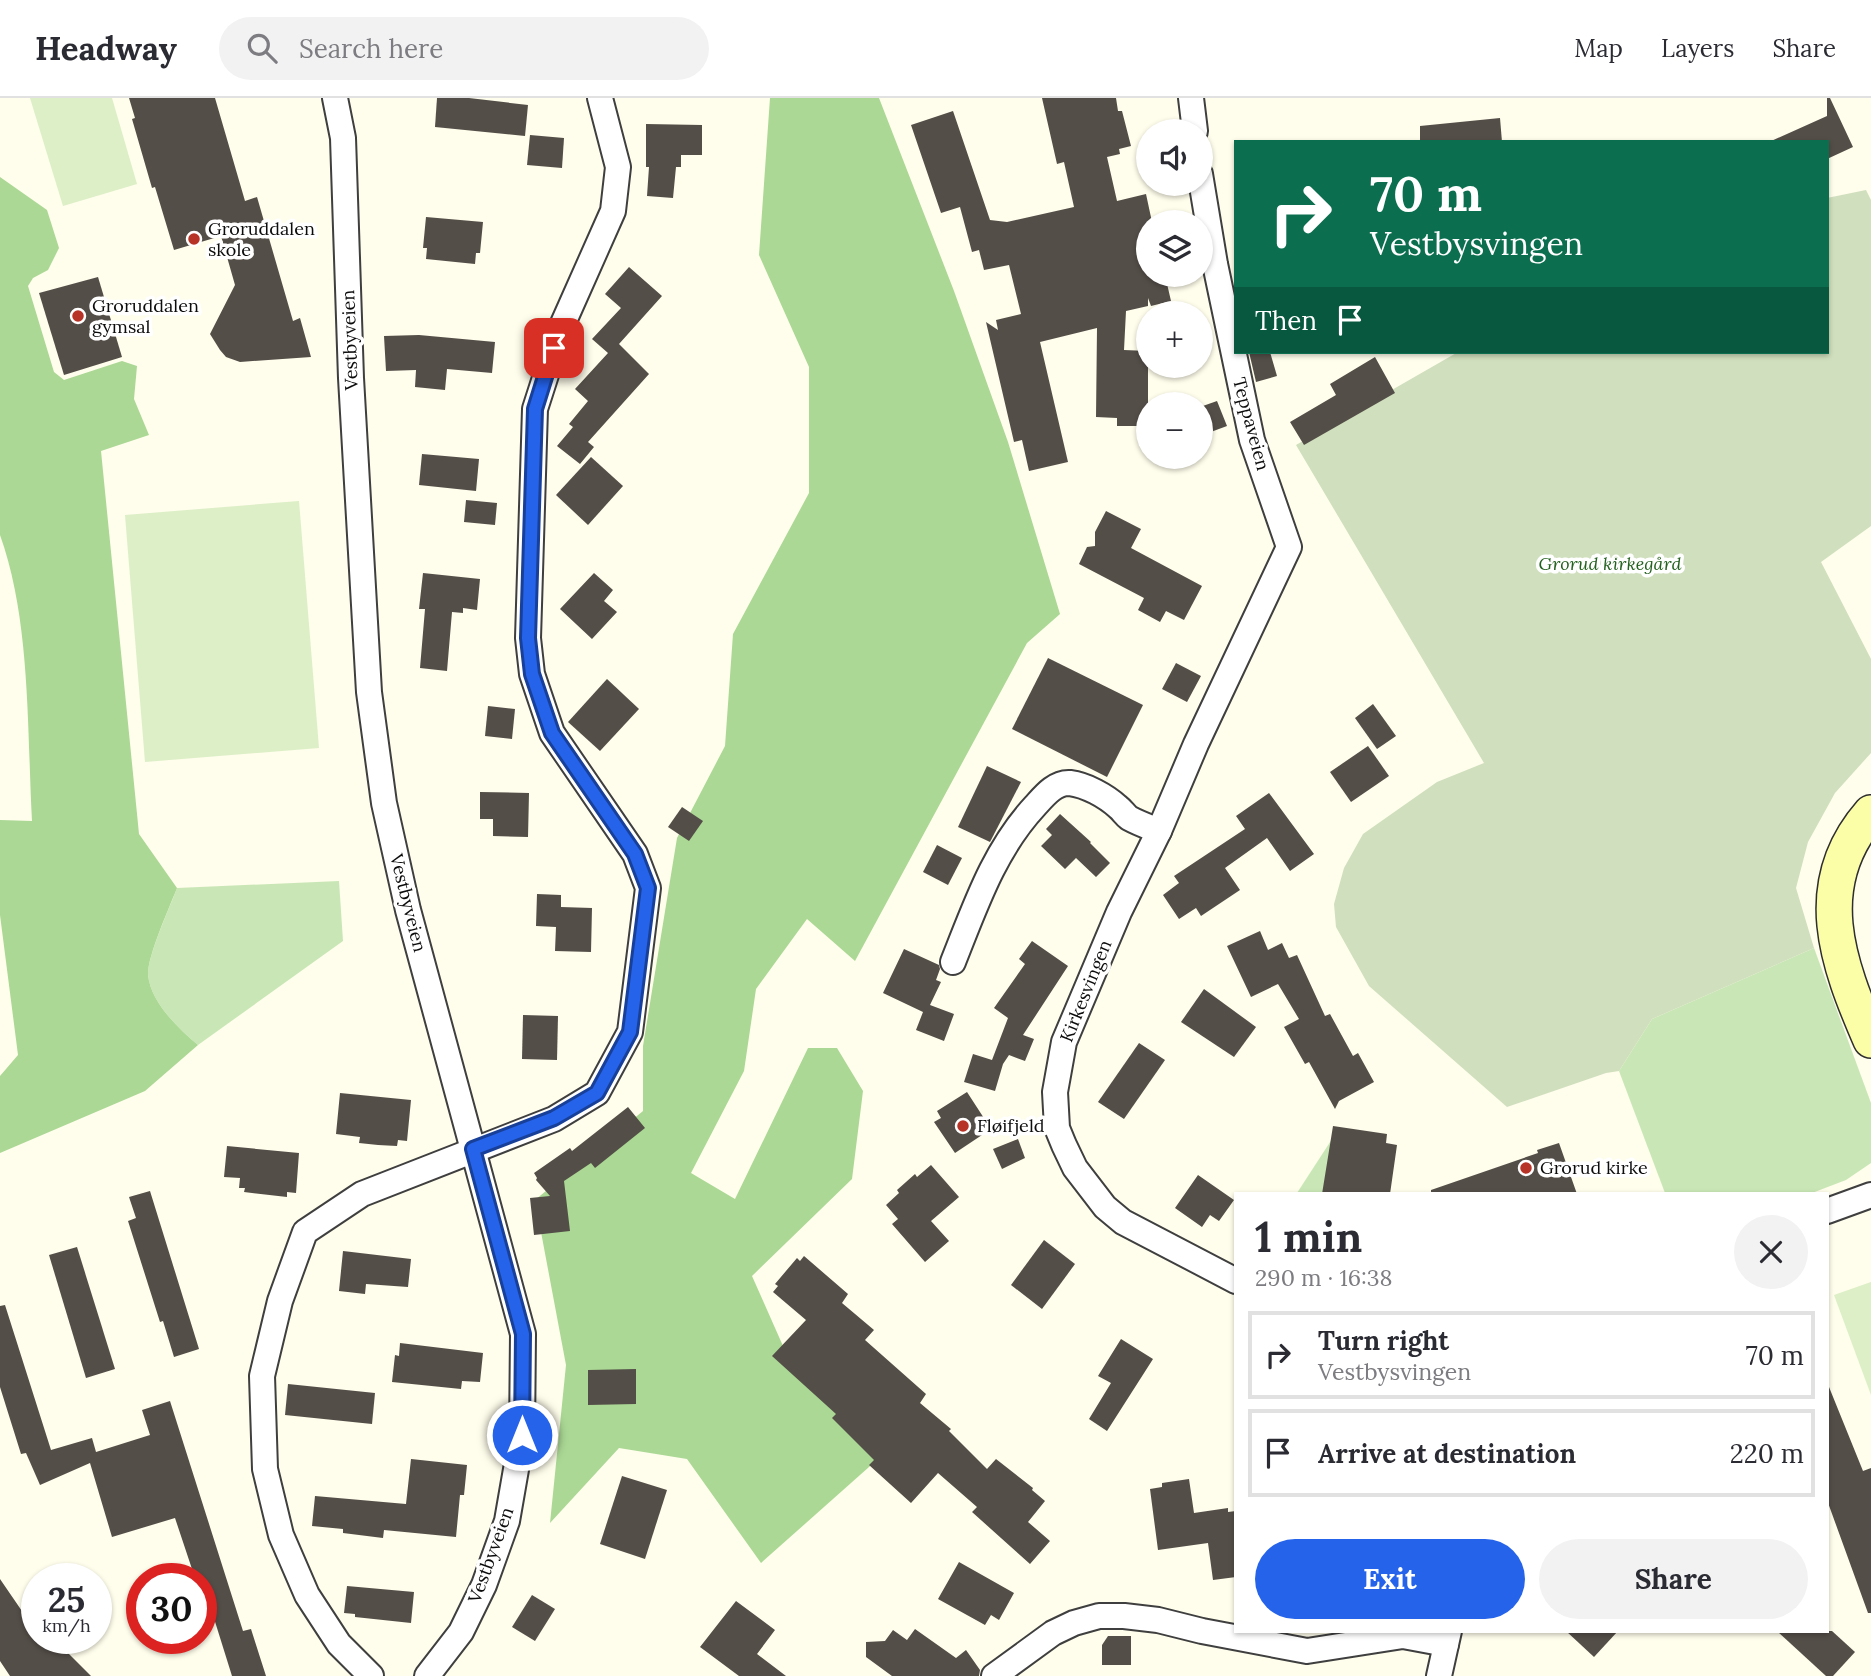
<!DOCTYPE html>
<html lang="en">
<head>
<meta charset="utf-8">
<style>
  :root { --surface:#fff; --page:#f2f2f3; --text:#2b2b33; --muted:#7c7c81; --line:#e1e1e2; --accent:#2563eb }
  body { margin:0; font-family:Lora,serif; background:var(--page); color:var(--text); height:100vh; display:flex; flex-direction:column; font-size:26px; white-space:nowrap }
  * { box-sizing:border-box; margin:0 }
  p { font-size:23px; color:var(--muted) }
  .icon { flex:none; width:38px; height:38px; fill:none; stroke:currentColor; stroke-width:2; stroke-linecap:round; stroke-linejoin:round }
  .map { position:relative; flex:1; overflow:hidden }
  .details { position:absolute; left:1234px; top:1094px; width:595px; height:441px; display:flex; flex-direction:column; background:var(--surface); border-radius:0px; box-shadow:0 2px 5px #0004 }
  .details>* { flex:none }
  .guide { position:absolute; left:1234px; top:42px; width:595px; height:214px; border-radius:0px; box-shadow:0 2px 5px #0004; background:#0b6e4f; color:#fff; overflow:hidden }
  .controls { position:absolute; left:1136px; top:21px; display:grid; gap:14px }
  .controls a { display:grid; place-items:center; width:77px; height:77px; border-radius:50%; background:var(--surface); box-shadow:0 2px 5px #0004; font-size:35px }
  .speed { position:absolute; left:21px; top:1465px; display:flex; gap:14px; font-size:35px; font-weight:700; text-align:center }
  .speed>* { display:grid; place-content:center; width:91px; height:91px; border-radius:50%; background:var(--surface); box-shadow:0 2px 5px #0004; line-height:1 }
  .speed small { font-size:18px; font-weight:400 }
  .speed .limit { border:10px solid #d22; background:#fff; color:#111 }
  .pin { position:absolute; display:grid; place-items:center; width:60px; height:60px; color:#fff; margin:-30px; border-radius:14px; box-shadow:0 4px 10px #0006 }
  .me { position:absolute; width:77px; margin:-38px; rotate:0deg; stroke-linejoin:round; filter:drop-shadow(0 0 5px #0008) }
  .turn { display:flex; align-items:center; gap:24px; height:147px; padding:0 21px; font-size:32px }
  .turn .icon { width:91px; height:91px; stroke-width:2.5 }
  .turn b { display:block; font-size:49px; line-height:60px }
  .then { display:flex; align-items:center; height:66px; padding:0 21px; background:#0003; gap:14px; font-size:26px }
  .round { display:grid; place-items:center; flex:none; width:74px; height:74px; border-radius:37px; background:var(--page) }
  .head { display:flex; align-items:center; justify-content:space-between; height:119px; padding:0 21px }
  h1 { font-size:42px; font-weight:700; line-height:52px }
  .cta { display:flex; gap:14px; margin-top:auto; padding:14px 21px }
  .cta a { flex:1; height:80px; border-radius:42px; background:var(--accent); color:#fff; font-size:28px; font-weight:700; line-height:80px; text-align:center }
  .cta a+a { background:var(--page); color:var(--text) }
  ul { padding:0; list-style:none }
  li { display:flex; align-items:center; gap:21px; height:88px; margin:0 14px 10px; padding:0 7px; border:4px solid var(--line); border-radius:0px }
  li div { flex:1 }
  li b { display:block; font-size:26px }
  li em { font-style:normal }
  header { display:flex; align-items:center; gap:42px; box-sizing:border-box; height:98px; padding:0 35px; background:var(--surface); border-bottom:2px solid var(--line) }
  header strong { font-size:33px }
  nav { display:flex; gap:38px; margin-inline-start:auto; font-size:24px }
  .search { width:490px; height:63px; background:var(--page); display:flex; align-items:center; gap:18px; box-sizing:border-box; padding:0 24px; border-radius:38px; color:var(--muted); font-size:26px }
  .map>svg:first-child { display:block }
  .green { fill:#c9e7b6 }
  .forest { fill:#abd895 }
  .cemetery { fill:#d0dfbd }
  .pitch { fill:#dcefc7 }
  .building { fill:#544e48 }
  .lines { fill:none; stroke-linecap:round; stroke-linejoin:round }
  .street-casing { stroke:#3f3f3f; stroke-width:28 }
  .secondary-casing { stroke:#2e2e2e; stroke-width:38 }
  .street { stroke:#fff; stroke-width:24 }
  .secondary { stroke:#fbfda7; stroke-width:35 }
  .route-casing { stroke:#184099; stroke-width:18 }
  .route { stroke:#2563eb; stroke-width:12 }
  .poi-dot { fill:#b83327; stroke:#fff; stroke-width:2.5 }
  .labels { text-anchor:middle; stroke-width:7; stroke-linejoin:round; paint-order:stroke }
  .poi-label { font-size:18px; fill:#0c0c0c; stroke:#fff; text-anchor:start }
  .street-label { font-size:18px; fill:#0c0c0c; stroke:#fff }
  .park-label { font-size:18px; font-style:italic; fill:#23611e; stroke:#fff }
</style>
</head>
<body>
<header>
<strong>Headway</strong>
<div class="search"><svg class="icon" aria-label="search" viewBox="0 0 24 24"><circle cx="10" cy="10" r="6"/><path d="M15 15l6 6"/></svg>Search here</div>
<nav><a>Map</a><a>Layers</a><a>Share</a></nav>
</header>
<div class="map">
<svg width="1871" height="1578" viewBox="0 0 1871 1578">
  <rect width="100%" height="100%" fill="#fffdeb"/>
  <g class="green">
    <path d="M 339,783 L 343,843 L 198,947 C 178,930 151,905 148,877 C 147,859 170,809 177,790 Z"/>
    <path d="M 1814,850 L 1871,1005 L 1871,1065 L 1846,1082 L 1812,1095 L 1665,1095 L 1619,973 L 1652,921 Z"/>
    <path d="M 1334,1038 L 1326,1095 L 1297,1095 Z"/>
  </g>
  <g class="forest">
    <path d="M 770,0 L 879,0 L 954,193 L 1008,344 L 1060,516 L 1027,545 L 855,863 L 807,821 L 756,891 L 744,973 L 691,1075 L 735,1101 L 808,950 L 837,950 L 863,993 L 852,1081 L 752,1178 L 783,1248 L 878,1361 L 761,1465 L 687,1361 L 619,1350 L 550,1425 L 566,1267 L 535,1102 L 643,1013 L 643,948 L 677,740 L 725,648 L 733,536 L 809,395 L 809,269 L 759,157 Z"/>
    <path d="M 0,79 L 47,112 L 59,150 L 48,172 L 33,180 L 28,188 L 54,274 L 64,282 L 122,263 L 137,268 L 134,301 L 149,337 L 101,353 L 139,736 L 177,790 C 170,808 147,859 148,877 C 151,905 178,930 198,947 L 145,993 L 0,1055 L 0,978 L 18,957 L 0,817 L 0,722 L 32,723 C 27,632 31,523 0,437 Z"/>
  </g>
  <path class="cemetery" d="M 1866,92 L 1871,102 L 1871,428 L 1821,464 L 1871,561 L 1871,655 L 1835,695 L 1808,744 L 1796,790 L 1814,850 L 1652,921 L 1619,973 L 1606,975 L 1507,1009 L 1369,888 L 1336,829 L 1334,806 L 1344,770 L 1363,736 L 1437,684 L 1484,665 L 1296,347 L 1458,254 L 1827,254 L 1827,100 Z"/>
  <g class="pitch">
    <path d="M 30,0 L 112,0 L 137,86 L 63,108 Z"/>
    <path d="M 299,403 L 319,650 L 145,664 L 125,417 Z"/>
    <path d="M 1871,1184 L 1871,1297 L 1834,1197 Z"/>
  </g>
  <g class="building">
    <path d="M 129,0 L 215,0 L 245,103 L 257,99 L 293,223 L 300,220 L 311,259 L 240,264 L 226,259 L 220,252 L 210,236 L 235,187 L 221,138 L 174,152 L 155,89 L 152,90 L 132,21 L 135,20 Z"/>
    <path d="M 437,0 L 469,0 L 528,7 L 525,38 L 435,29 Z"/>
    <path d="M 1042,0 L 1116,0 L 1118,13 L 1122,13 L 1131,48 L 1119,51 L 1120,56 L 1107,59 L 1117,103 L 1146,96 L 1152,124 L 1148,124 L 1148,177 L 1165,177 L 1171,203 L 1151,208 L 1148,200 L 1148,208 L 1126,213 L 1124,252 L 1148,253 L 1148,328 L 1117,328 L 1117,320 L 1096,319 L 1097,230 L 1040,244 L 1068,364 L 1029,373 L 1022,342 L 1014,344 L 986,224 L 998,232 L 996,222 L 1021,216 L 1009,167 L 984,172 L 979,152 L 972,154 L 960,109 L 941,115 L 911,27 L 953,13 L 990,122 L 1007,124 L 1074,109 L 1064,64 L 1057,66 Z"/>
    <path d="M 1827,0 L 1830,0 L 1853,49 L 1827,61 L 1827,44 L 1769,44 L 1827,18 Z"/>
    <path d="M 1500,20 L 1502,44 L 1420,44 L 1420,28 Z"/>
    <path d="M 646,26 L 702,27 L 702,57 L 681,57 L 681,69 L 676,69 L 673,100 L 647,98 L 649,69 L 646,69 Z"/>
    <path d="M 530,37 L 564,40 L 562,70 L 527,67 Z"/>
    <path d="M 426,119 L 483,124 L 480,155 L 476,155 L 475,166 L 426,161 L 427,150 L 423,150 Z"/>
    <path d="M 629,169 L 662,198 L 619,246 L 649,276 L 588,344 L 594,349 L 580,366 L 557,348 L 573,329 L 569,326 L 588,303 L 575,291 L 608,255 L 592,241 L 621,210 L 605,196 Z"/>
    <path d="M 98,179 L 122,259 L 64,277 L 39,195 Z"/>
    <path d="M 419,237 L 495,244 L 492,275 L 447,271 L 445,292 L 415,289 L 416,272 L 386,273 L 384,238 Z"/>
    <path d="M 1249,254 L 1270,254 L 1277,278 L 1256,284 Z"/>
    <path d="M 1375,259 L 1395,295 L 1304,347 L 1290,324 L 1336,297 L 1330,286 Z"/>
    <path d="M 1217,303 L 1227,328 L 1200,338 L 1200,309 Z"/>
    <path d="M 422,356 L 479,361 L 476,393 L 419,387 Z"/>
    <path d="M 591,359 L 623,388 L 588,427 L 556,397 Z"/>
    <path d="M 466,402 L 497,405 L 495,427 L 464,424 Z"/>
    <path d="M 1106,413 L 1141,431 L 1131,450 L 1202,488 L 1184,522 L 1166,513 L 1160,524 L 1138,512 L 1144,500 L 1079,466 L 1087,449 L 1095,448 L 1095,434 Z"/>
    <path d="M 423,475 L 480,481 L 477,512 L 463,510 L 463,515 L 452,514 L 447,573 L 420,570 L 425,511 L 419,511 Z"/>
    <path d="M 594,475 L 613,492 L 604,503 L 617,514 L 592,541 L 560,511 Z"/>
    <path d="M 1048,560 L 1143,607 L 1107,679 L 1012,631 Z"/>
    <path d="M 1176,565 L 1201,578 L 1187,604 L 1162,591 Z"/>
    <path d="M 607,581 L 639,611 L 600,653 L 568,624 Z"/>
    <path d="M 1373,606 L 1396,638 L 1377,651 L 1355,620 Z"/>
    <path d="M 488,608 L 515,611 L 512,641 L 485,638 Z"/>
    <path d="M 1368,648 L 1389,678 L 1351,704 L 1330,674 Z"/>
    <path d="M 987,668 L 1021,684 L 990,744 L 958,729 Z"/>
    <path d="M 480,694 L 529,695 L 528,739 L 493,738 L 493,721 L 480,721 Z"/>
    <path d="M 1269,695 L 1314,756 L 1290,773 L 1267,740 L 1225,770 L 1240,792 L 1201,818 L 1196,810 L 1179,821 L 1163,797 L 1179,785 L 1174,778 L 1245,731 L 1236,718 Z"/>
    <path d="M 682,709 L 703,723 L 689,743 L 668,729 Z"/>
    <path d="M 1060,716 L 1091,744 L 1090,745 L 1110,765 L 1096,779 L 1076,760 L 1065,771 L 1041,748 L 1052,737 L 1046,731 Z"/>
    <path d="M 937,747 L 962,760 L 948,787 L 923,774 Z"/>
    <path d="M 537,796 L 561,797 L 561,809 L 592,810 L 591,854 L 555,853 L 556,829 L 536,828 Z"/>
    <path d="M 1260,833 L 1268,852 L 1282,845 L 1289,860 L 1297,857 L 1325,918 L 1330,916 L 1353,958 L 1358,955 L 1374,984 L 1339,1003 L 1335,1011 L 1309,964 L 1305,966 L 1284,929 L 1299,921 L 1278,886 L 1251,899 L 1227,848 Z"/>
    <path d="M 1032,843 L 1068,868 L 1023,937 L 1034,941 L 1025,963 L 1009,957 L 1003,966 L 995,993 L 964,984 L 973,956 L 992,962 L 1008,920 L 994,910 L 1025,866 L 1019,861 Z"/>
    <path d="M 904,851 L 939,867 L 940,871 L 936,882 L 941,884 L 930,907 L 954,916 L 944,943 L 916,932 L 923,914 L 883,895 Z"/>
    <path d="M 1204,891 L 1256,929 L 1234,959 L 1181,924 Z"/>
    <path d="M 523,917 L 558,918 L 557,962 L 522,961 Z"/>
    <path d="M 1139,945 L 1165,962 L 1124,1021 L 1098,1004 Z"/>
    <path d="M 967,994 L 991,1031 L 955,1055 L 934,1024 L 941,1020 L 937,1013 Z"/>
    <path d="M 340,995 L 411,1002 L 407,1043 L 398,1042 L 397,1048 L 378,1047 L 359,1045 L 360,1039 L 336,1036 Z"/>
    <path d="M 628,1009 L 645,1030 L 595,1070 L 591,1065 L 564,1083 L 570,1133 L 534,1137 L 530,1100 L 550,1098 L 536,1082 L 537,1080 L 534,1075 L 570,1050 L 572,1053 Z"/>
    <path d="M 1333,1028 L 1387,1036 L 1386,1045 L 1397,1047 L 1390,1096 L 1322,1096 Z"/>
    <path d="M 1018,1041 L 1025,1060 L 1002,1071 L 993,1051 Z"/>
    <path d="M 1559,1045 L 1577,1096 L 1431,1096 L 1431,1092 L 1538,1055 L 1537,1052 Z"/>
    <path d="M 227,1048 L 299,1055 L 296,1095 L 287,1094 L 287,1099 L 244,1094 L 245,1090 L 239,1090 L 240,1080 L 224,1079 Z"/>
    <path d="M 931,1067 L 959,1099 L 931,1123 L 949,1143 L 925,1164 L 892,1126 L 898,1121 L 886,1107 L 899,1095 L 897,1092 L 915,1076 L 917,1079 Z"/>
    <path d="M 1198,1077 L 1234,1102 L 1219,1123 L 1210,1117 L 1202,1129 L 1175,1110 Z"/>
    <path d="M 150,1093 L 199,1251 L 174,1259 L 163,1223 L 160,1224 L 128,1123 L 136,1120 L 129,1099 Z"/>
    <path d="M 1044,1142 L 1075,1166 L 1042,1211 L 1011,1187 Z"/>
    <path d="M 77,1149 L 115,1271 L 86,1280 L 49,1157 Z"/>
    <path d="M 343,1153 L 411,1161 L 408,1189 L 366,1186 L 365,1196 L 339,1193 Z"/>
    <path d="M 804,1158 L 848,1196 L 842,1205 L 874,1232 L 865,1242 L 926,1296 L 920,1305 L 951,1331 L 949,1333 L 987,1371 L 996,1361 L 1033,1390 L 1032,1392 L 1045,1403 L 1028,1424 L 1050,1443 L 1030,1466 L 972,1414 L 977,1409 L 938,1375 L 911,1405 L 869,1367 L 874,1362 L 832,1320 L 836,1316 L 772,1258 L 806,1222 L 773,1194 L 778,1188 L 775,1186 L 797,1160 L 800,1163 Z"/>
    <path d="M 5,1207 L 51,1352 L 92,1340 L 96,1354 L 150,1337 L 142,1312 L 170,1303 L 243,1533 L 251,1531 L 266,1578 L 232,1578 L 212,1514 L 206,1517 L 201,1502 L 201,1480 L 195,1480 L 175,1420 L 112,1439 L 90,1365 L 40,1387 L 26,1355 L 21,1356 L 0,1289 L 0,1208 Z"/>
    <path d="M 1121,1241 L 1153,1261 L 1107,1333 L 1089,1321 L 1111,1285 L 1098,1278 Z"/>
    <path d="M 400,1245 L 483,1255 L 480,1284 L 462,1283 L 461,1291 L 392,1284 L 395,1257 L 399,1258 Z"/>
    <path d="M 636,1271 L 636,1306 L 588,1307 L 588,1272 Z"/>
    <path d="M 288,1286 L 375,1295 L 372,1326 L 285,1317 Z"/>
    <path d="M 1827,1289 L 1829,1289 L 1863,1373 L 1871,1370 L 1871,1515 L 1868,1515 L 1827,1402 Z"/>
    <path d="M 411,1361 L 467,1367 L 464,1397 L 460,1397 L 456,1439 L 384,1432 L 383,1440 L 343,1435 L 343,1431 L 312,1428 L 315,1398 L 406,1406 Z"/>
    <path d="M 622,1378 L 667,1392 L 645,1461 L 600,1446 Z"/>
    <path d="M 1189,1381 L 1194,1415 L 1228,1410 L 1228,1414 L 1236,1413 L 1236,1479 L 1213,1482 L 1208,1445 L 1158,1452 L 1150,1391 L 1162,1389 L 1162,1385 Z"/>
    <path d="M 959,1464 L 1014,1495 L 999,1522 L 991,1517 L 985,1527 L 938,1501 Z"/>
    <path d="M 0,1481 L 37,1535 L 37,1540 L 78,1540 L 65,1552 L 91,1578 L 10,1578 L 0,1563 Z"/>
    <path d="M 347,1488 L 414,1494 L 411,1525 L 355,1519 L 355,1516 L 344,1515 Z"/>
    <path d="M 532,1497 L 555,1511 L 535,1543 L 512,1529 Z"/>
    <path d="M 736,1503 L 775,1532 L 757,1556 L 786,1578 L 739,1578 L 700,1549 Z"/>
    <path d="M 915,1531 L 956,1560 L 966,1552 L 980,1572 L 979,1578 L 892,1578 L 866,1559 L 866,1544 L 885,1543 L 893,1532 L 907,1542 Z"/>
    <path d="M 1566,1533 L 1618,1533 L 1594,1559 Z"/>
    <path d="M 1777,1533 L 1832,1533 L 1855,1554 L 1833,1578 L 1826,1578 Z"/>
    <path d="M 1108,1538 L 1131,1538 L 1131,1567 L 1102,1567 L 1102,1547 Z"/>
  </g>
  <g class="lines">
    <g class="street-casing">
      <g id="street">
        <path d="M 335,0 L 343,40 L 351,280 L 369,594 L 384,705 L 408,812 L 523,1236 L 522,1337 L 507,1423 L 484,1487 L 461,1534 L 427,1578"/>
        <path d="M 1191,0 L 1195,33"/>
        <path d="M 1200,76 L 1215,166 L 1252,342 L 1289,449 L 1196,646 L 1159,733 L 1119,814 L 1064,944 L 1055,994 L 1057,1030 L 1064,1047 L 1075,1070 L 1105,1109 L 1123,1124 L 1236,1183"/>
        <path d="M 953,864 C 975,809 994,752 1035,708 C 1044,698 1055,684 1070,685 C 1086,687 1106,698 1118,709 C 1122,712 1125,717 1129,720 C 1138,725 1149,729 1159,733"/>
        <path d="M 1827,1113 L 1871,1097"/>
        <path d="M 371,1578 L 339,1546 L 307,1497 L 281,1437 L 265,1371 L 262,1278 L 280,1203 L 305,1134 L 362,1096 L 554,1021 L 597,995 L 630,934 L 648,790 L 635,756 L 552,635 L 532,576 L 528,540 L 535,311 L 561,230 L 613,113 L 618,69 L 600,0"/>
        <path d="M 994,1578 L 1053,1535 L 1074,1525 L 1099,1518 L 1124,1518 L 1158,1522 L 1202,1533 L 1307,1553 L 1403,1538 L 1446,1546"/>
        <path d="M 1439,1578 L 1449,1533"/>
      </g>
    </g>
    <g class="secondary-casing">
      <path id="secondary" d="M 1871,715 C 1808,787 1838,866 1871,942"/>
    </g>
    <use href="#street" class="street"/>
    <use href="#secondary" class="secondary"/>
  </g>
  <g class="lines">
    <g class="route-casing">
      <path id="route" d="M 522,1337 L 523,1236 L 473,1051 L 554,1020 L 597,995 L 630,934 L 648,790 L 635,756 L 552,635 L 532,576 L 528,540 L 535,311 L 554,250"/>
    </g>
    <use href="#route" class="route"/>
  </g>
  <g class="poi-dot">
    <circle cx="194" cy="141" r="7"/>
    <circle cx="78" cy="218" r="7"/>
    <circle cx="963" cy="1028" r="7"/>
    <circle cx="1526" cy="1070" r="7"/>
  </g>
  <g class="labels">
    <g class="poi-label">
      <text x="208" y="137">Groruddalen<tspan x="208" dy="21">skole</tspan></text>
      <text x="92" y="214">Groruddalen<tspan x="92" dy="21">gymsal</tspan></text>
      <text x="977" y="1034">Fløifjeld</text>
      <text x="1540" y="1076">Grorud kirke</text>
    </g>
    <g class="street-label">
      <text transform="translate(350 242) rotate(-92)" y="6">Vestbyveien</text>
      <text transform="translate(1251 326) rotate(75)" y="6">Teppaveien</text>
      <text transform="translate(408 805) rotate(76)" y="6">Vestbyveien</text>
      <text transform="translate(1086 893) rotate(-68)" y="6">Kirkesvingen</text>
      <text transform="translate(491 1457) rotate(-70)" y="6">Vestbyveien</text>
    </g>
    <g class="park-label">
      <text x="1610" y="472">Grorud kirkegård</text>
    </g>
  </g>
</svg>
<div class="controls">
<a><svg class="icon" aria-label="sound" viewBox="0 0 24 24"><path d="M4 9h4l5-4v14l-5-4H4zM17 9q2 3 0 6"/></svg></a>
<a><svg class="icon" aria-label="layers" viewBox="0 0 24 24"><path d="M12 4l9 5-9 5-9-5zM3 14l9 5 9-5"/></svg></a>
<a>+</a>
<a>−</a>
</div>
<div class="speed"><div>25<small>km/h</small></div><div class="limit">30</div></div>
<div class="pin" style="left:554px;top:250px;background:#d93025"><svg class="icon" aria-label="arrive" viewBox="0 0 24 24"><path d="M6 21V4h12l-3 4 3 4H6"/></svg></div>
<svg class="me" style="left:522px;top:1337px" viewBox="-20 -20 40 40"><circle r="17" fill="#2563eb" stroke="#fff" stroke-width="3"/><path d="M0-11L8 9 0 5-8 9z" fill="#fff"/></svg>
<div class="guide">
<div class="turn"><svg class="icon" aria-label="right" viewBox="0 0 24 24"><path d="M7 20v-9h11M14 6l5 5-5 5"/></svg><div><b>70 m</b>Vestbysvingen</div></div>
<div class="then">Then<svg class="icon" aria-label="arrive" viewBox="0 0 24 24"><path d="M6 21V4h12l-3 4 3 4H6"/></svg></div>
</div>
<section class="details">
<div class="head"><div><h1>1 min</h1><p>290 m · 16:38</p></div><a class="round"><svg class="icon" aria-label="close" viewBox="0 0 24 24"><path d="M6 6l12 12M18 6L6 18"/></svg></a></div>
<ul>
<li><svg class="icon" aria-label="right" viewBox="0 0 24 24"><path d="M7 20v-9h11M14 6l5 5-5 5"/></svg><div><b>Turn right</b><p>Vestbysvingen</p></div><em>70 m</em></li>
<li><svg class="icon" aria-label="arrive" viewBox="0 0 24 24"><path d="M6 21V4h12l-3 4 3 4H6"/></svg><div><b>Arrive at destination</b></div><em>220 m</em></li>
</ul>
<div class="cta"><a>Exit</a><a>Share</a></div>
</section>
</div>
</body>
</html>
